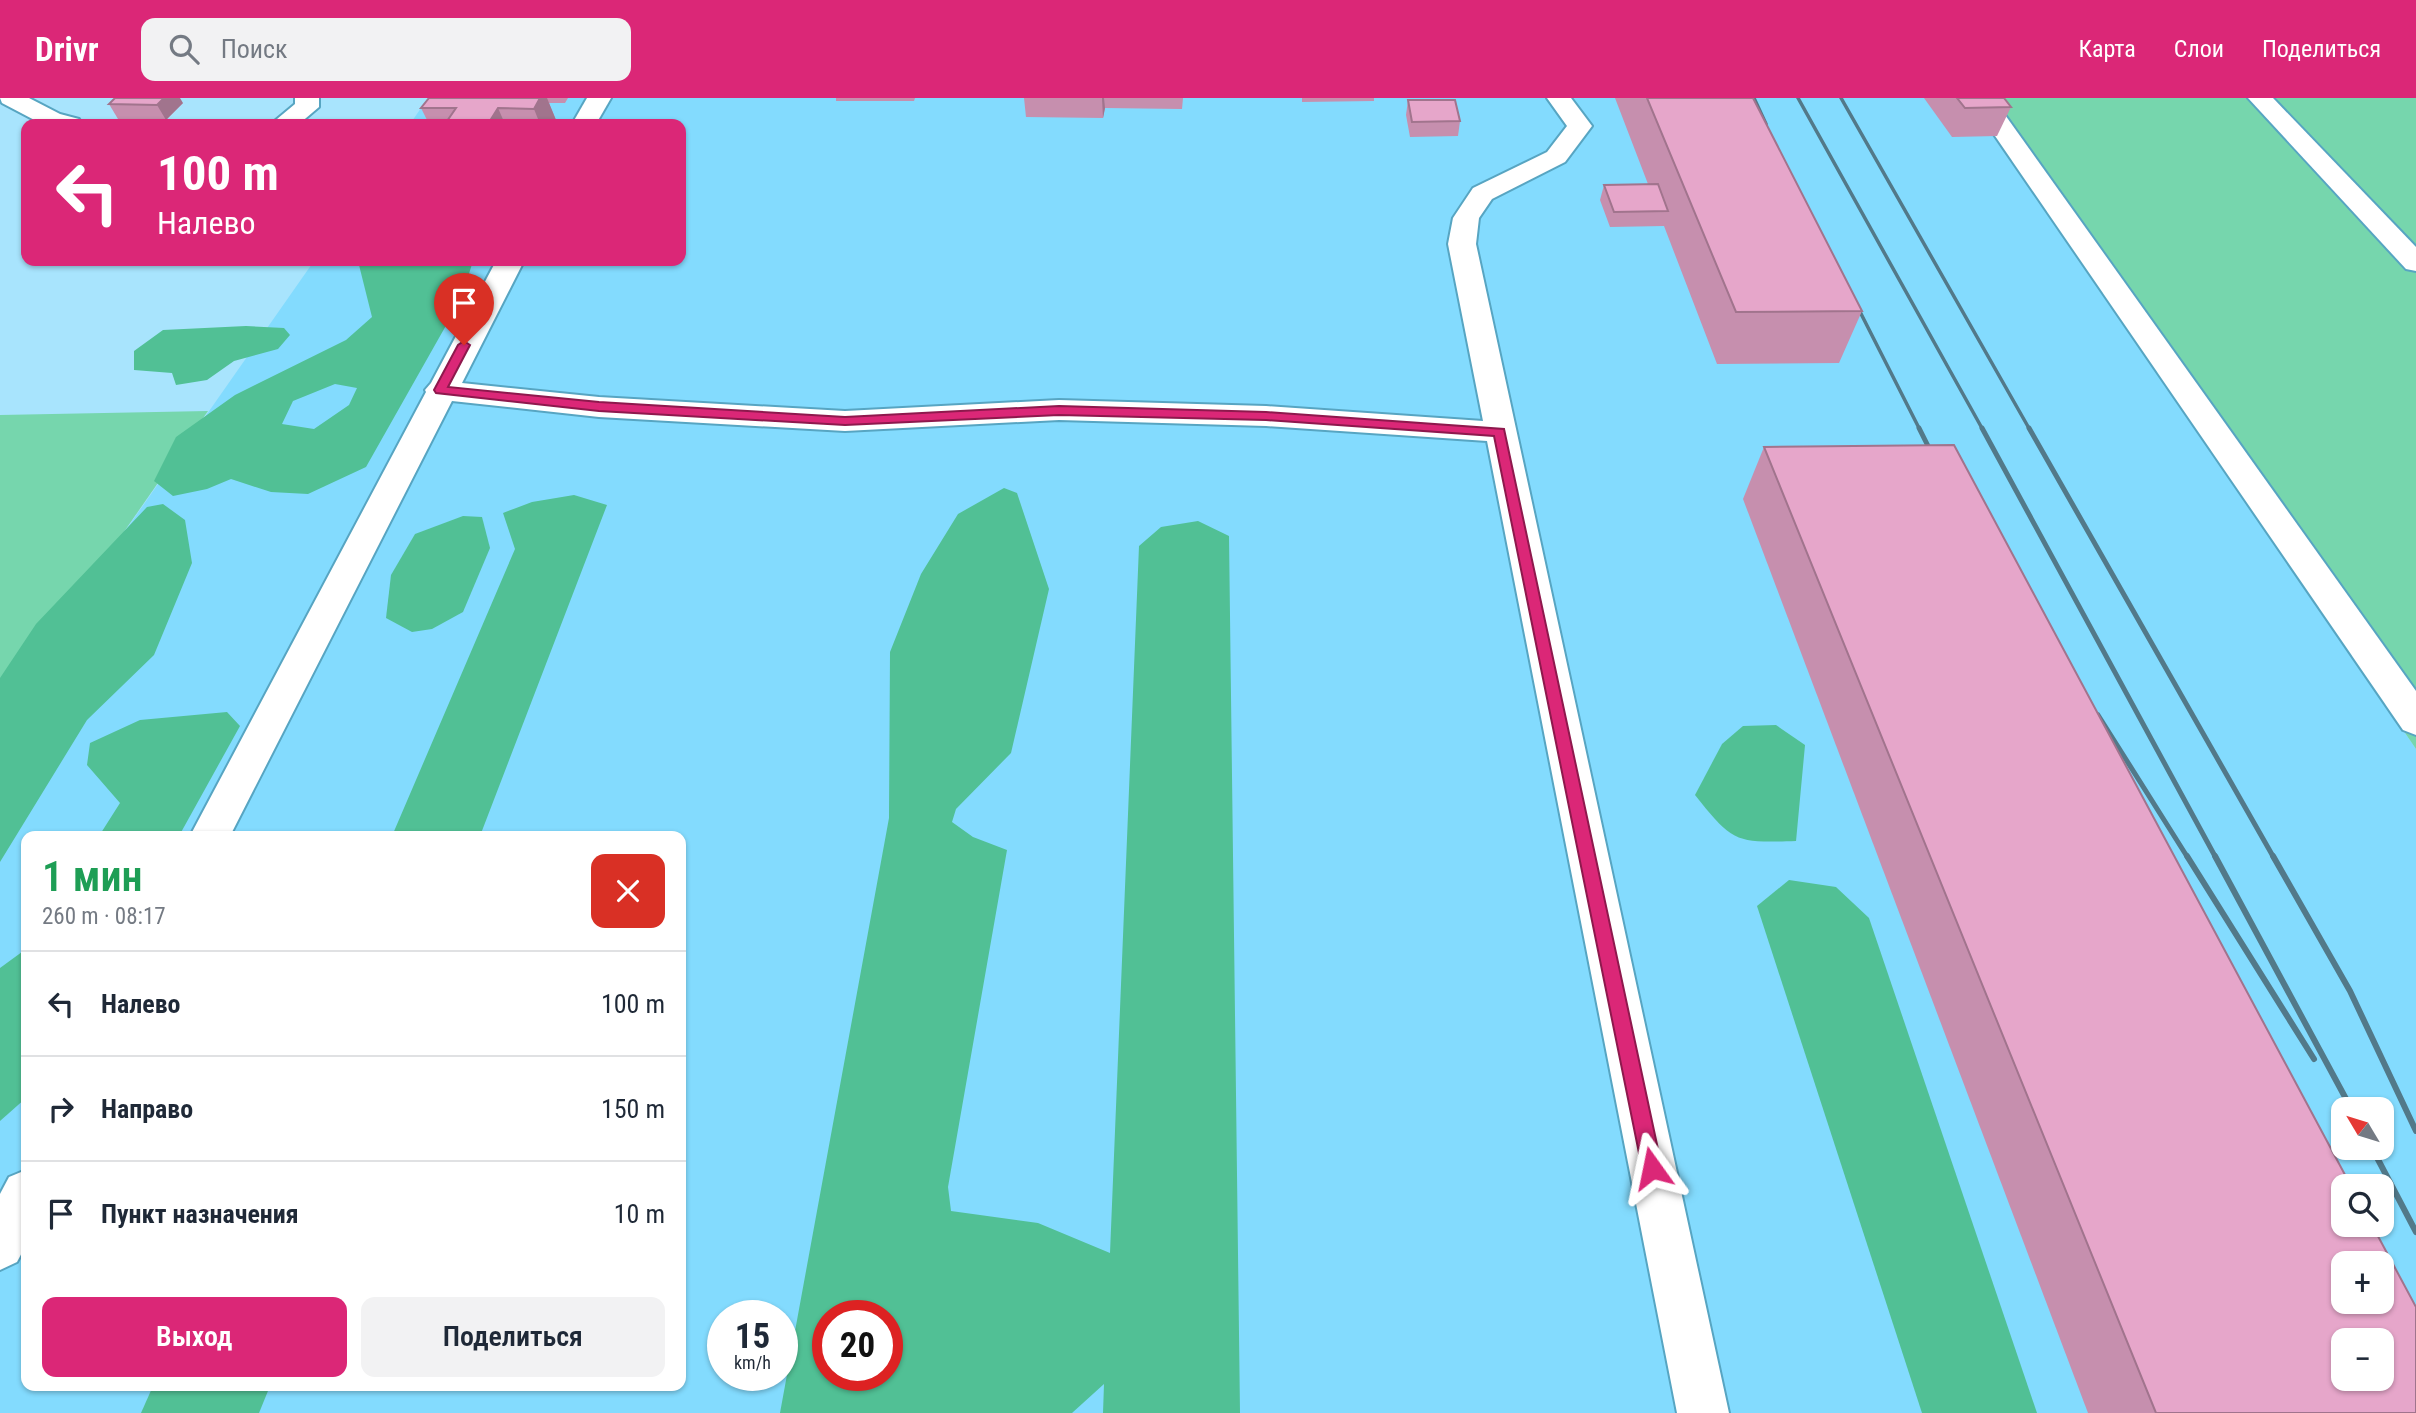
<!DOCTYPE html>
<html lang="ru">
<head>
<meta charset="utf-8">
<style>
  :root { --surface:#fff; --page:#f2f2f3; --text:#1f2937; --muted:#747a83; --line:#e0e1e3; --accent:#db2777 }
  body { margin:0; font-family:"Roboto Condensed",sans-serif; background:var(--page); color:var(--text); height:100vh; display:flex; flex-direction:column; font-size:26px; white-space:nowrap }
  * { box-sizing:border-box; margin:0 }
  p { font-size:23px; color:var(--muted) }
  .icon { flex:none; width:38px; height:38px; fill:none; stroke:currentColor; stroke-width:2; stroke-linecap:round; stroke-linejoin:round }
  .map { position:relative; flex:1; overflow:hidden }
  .panel { position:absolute; left:21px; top:733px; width:665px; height:560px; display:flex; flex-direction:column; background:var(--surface); border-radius:14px; box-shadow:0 2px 5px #0004 }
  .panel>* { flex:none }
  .hud { position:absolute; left:21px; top:21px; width:665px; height:147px; border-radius:14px; box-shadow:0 2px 5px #0004; background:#db2777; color:#fff; overflow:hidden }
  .needle { width:46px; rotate:308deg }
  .fabs { position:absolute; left:2331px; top:999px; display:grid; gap:14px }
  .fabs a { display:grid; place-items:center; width:63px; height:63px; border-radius:14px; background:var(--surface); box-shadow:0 2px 5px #0004; font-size:35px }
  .speed { position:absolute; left:707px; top:1202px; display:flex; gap:14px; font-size:35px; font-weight:700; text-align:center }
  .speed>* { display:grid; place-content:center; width:91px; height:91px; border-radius:50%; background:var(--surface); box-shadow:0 2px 5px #0004; line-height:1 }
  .speed small { font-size:18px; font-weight:400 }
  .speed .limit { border:10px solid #d22; background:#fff; color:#111 }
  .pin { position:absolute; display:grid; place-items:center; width:60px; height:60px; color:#fff; margin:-72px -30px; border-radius:50% 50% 50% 0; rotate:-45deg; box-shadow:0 0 7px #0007 }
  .pin .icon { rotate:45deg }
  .me { position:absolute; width:77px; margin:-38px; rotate:348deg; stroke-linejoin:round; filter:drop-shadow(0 0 5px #0008) }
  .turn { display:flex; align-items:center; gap:24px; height:147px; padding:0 21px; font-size:32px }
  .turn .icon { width:91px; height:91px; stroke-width:2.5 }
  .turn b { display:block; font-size:49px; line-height:60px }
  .round { display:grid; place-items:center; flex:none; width:74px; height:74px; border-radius:14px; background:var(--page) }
  .head { display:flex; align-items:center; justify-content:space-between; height:119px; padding:0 21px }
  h1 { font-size:42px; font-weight:600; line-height:52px; color:#1e9e55 }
  .action { display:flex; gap:14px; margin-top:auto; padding:14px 21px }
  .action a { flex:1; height:80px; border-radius:14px; background:var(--accent); color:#fff; font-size:28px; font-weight:600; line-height:80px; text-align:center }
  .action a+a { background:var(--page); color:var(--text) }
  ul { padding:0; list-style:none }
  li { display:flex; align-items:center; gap:21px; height:105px; padding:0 21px; border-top:2px solid var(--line) }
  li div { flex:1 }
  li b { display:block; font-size:26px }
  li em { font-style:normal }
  header { display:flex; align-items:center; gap:42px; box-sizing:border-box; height:98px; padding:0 35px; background:var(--accent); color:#fff }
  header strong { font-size:33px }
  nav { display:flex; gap:38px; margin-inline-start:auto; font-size:24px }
  .search { width:490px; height:63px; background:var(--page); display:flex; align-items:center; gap:18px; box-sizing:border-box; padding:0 24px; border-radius:14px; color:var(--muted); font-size:26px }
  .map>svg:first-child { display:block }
  .built { fill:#83dbfe; fill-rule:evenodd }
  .green { fill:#76d6ad }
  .forest { fill:#51c095; fill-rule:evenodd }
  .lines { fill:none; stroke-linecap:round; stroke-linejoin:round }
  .minor-casing { stroke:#57a5c2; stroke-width:4 }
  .minor { fill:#fff; fill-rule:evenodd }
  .rail-far2 { stroke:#527989; stroke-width:3.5 }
  .rail-far1 { stroke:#527989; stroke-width:5 }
  .rail { stroke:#527989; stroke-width:6 }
  .wall { fill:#c68fae }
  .shaded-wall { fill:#a1748d }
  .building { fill:#e6a6ca; stroke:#a1748d; stroke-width:2; fill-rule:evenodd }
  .route { fill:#db2777; stroke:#8e194d; stroke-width:2 }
</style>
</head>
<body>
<header>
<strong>Drivr</strong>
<div class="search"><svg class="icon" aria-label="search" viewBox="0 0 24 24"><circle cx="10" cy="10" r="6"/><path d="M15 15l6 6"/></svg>Поиск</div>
<nav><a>Карта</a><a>Слои</a><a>Поделиться</a></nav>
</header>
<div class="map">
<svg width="2416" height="1315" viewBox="0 0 2416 1315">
  <rect width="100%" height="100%" fill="#a8e4fd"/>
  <path class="built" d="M 428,0 L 1969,0 L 2416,651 L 2416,1315 L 0,1315 L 0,612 L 314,163 L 681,163 L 681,26 L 410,26 ZM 26,738 L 681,738 L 681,1288 L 26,1288 ZM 2343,1012 L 2382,1012 L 2382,1050 L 2343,1050 ZM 2343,1088 L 2382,1088 L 2382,1127 L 2343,1127 ZM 2343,1166 L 2382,1166 L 2382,1204 L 2343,1204 ZM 723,1218 L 782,1218 L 782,1278 L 723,1278 ZM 828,1218 L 887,1218 L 887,1278 L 828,1278 ZM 2343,1242 L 2382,1242 L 2382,1281 L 2343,1281 Z"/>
  <g class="green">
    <path d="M 1969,0 L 2416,0 L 2416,651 L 1997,38 Z"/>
    <path d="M 208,313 L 0,612 L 0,317 Z"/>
  </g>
  <g class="forest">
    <path d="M 358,163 L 473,163 L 461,201 L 366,369 L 308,396 L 271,394 L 231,381 L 207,391 L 173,398 L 154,383 L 176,339 L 235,297 L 346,242 L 372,219 ZM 335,286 L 357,290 L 349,307 L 314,331 L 282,326 L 293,303 Z"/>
    <path d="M 246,228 L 284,230 L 290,237 L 278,251 L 234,263 L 207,282 L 176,287 L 172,275 L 134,272 L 134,253 L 163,232 Z"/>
    <path d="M 1004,390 L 1017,395 L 1049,491 L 1011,655 L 956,711 L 952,724 L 973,739 L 1007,752 L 948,1089 L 951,1113 L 1038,1125 L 1110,1155 L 1139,448 L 1161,429 L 1198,423 L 1229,438 L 1240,1315 L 1103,1315 L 1104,1286 L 1072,1315 L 780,1315 L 889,720 L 890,554 L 921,476 L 958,416 ZM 887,1218 L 887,1278 L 828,1278 L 828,1218 Z"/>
    <path d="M 574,397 L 607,407 L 480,738 L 392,738 L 515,451 L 503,415 L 532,404 Z"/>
    <path d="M 163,406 L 185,422 L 192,465 L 154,557 L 87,622 L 0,764 L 0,580 L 36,526 L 147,409 Z"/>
    <path d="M 463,418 L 482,419 L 490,450 L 463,514 L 432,531 L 412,534 L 386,520 L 391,477 L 415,436 Z"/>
    <path d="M 227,614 L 240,628 L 179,738 L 99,738 L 120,705 L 87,667 L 90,645 L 140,622 Z"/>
    <path d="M 1776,627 L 1805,647 L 1796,743 C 1736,745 1733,745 1695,697 L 1722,646 L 1743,628 Z"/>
    <path d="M 1789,782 L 1836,789 L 1869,820 L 2037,1315 L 1922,1315 L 1757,808 Z"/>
    <path d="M 26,851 L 26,1000 L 0,1023 L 0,870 Z"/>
    <path d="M 153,1288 L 270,1288 L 259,1315 L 141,1315 Z"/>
  </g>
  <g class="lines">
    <g class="minor-casing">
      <g id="minor">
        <path d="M 0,0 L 29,0 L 60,16 L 79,21 L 82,26 L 42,26 L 2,5 Z"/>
        <path d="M 295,0 L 319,0 L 319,9 L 299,26 L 271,26 L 295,6 Z"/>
        <path d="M 587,0 L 611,0 L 596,26 L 572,26 Z"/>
        <path d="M 1547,0 L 1571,0 L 1592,28 L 1565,64 L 1492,101 L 1479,120 L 1476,146 L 1729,1315 L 1677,1315 L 1487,343 L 1266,328 L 1059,322 L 845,333 L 599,319 L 452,303 L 230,738 L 190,738 L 426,294 L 425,292 L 431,285 L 496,163 L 524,163 L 462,285 L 599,299 L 845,313 L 1059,302 L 1266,308 L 1483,323 L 1448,146 L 1453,120 L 1473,90 L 1547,54 L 1567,28 Z"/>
        <path d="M 1969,0 L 1993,0 L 2416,593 L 2416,637 L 2403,632 Z"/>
        <path d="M 2248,0 L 2273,0 L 2416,149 L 2416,173 L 2406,171 Z"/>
        <path d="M 26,1072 L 26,1147 L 17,1164 L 0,1172 L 0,1096 L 9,1079 Z"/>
      </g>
    </g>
    <use href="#minor" class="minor"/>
    <g class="rail-far2">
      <path d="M 1754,0 L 1766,26"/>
      <path d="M 1798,0 L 1983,332"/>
      <path d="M 1841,0 L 2030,332"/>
      <path d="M 1852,198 L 1920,332"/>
    </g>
    <g class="rail-far1">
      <path d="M 1919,330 L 1936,364"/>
      <path d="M 1982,330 L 2216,760"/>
      <path d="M 2029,330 L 2274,760"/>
      <path d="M 2098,617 L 2188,760"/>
    </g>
    <g class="rail">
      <path d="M 2187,758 L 2314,961"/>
      <path d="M 2215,758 L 2352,1012"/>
      <path d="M 2273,758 L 2350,893 L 2416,1033"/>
      <path d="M 2372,1050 L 2416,1134"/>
    </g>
  </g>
  <g class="wall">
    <path d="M 429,0 L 568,0 L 565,5 L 549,5 L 556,22 L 553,26 L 429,26 L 421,10 Z"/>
    <path d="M 836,0 L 915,0 L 914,3 L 836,3 Z"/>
    <path d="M 1024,0 L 1183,0 L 1182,11 L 1105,10 L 1103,20 L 1026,19 Z"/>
    <path d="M 1302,0 L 1374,0 L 1374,3 L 1302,4 Z"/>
    <path d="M 1615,0 L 1753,0 L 1862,213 L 1839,265 L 1717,266 L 1664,128 L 1610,129 L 1600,102 L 1604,87 L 1648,86 Z"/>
    <path d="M 1924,0 L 2004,0 L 2011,9 L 1997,38 L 1952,39 Z"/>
    <path d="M 1408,2 L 1460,23 L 1458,38 L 1410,39 L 1406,17 Z"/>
    <path d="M 183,5 L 166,22 L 118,21 L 109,6 Z"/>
    <path d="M 1764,349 L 2416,1315 L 2088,1315 L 1743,401 Z"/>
  </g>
  <g class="shaded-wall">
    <path d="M 164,0 L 180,0 L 183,5 L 166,22 L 157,7 Z"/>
    <path d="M 540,0 L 547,0 L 556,22 L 553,26 L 540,26 L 534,11 Z"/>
    <path d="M 1102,0 L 1104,0 L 1105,10 L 1103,20 Z"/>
    <path d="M 498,10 L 505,26 L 488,26 Z"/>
  </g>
  <g class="building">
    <path d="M 115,0 L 164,0 L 157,7 L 109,6 Z"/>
    <path d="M 429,0 L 540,0 L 534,11 L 498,10 L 488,26 L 445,26 L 456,10 L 421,10 Z"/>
    <path d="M 1647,0 L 1753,0 L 1862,213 L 1736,214 Z"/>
    <path d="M 1957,0 L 2004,0 L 2011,9 L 1965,10 Z"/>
    <path d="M 1408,2 L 1455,2 L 1460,23 L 1412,24 Z"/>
    <path d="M 1658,86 L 1668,113 L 1614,114 L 1604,87 Z"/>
    <path d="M 1954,347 L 2351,1088 L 2343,1088 L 2343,1127 L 2372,1127 L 2416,1209 L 2416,1315 L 2156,1315 L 1764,349 ZM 2343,1166 L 2382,1166 L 2382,1204 L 2343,1204 ZM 2343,1242 L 2382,1242 L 2382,1281 L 2343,1281 Z"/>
  </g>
  <path class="route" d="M 464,243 L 470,247 L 448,289 L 599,304 L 845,319 L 1059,308 L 1266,314 L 1504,331 L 1662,1070 L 1659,1077 L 1652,1079 L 1645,1077 L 1642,1070 L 1494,338 L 1266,322 L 1059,317 L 845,327 L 599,313 L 436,295 L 434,292 L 458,247 Z"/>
</svg>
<div class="fabs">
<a><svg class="needle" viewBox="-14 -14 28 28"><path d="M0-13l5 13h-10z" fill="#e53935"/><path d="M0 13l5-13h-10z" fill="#747a83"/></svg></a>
<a><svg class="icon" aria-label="search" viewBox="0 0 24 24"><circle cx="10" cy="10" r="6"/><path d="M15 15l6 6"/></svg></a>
<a>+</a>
<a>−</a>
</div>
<div class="speed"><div>15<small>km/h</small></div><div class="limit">20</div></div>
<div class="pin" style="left:464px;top:247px;background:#d93025"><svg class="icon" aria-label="arrive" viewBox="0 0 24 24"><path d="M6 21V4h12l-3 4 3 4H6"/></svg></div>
<svg class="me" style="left:1652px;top:1070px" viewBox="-20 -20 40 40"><path d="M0-17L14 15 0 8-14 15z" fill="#db2777" stroke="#fff" stroke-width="4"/></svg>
<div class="hud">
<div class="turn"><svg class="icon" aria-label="left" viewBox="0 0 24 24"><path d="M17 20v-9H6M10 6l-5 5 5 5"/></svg><div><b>100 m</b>Налево</div></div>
</div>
<section class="panel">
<div class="head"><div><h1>1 мин</h1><p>260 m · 08:17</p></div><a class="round" style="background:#d93025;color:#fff"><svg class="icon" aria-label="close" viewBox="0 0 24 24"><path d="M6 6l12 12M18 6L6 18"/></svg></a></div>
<ul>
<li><svg class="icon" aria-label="left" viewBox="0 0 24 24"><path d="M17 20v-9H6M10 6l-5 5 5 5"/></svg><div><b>Налево</b></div><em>100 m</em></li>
<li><svg class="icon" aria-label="right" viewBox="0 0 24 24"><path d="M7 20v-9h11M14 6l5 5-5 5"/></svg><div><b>Направо</b></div><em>150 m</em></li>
<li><svg class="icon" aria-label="arrive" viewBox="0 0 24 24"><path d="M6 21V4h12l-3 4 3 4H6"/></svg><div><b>Пункт назначения</b></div><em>10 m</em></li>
</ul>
<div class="action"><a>Выход</a><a>Поделиться</a></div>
</section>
</div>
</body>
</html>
